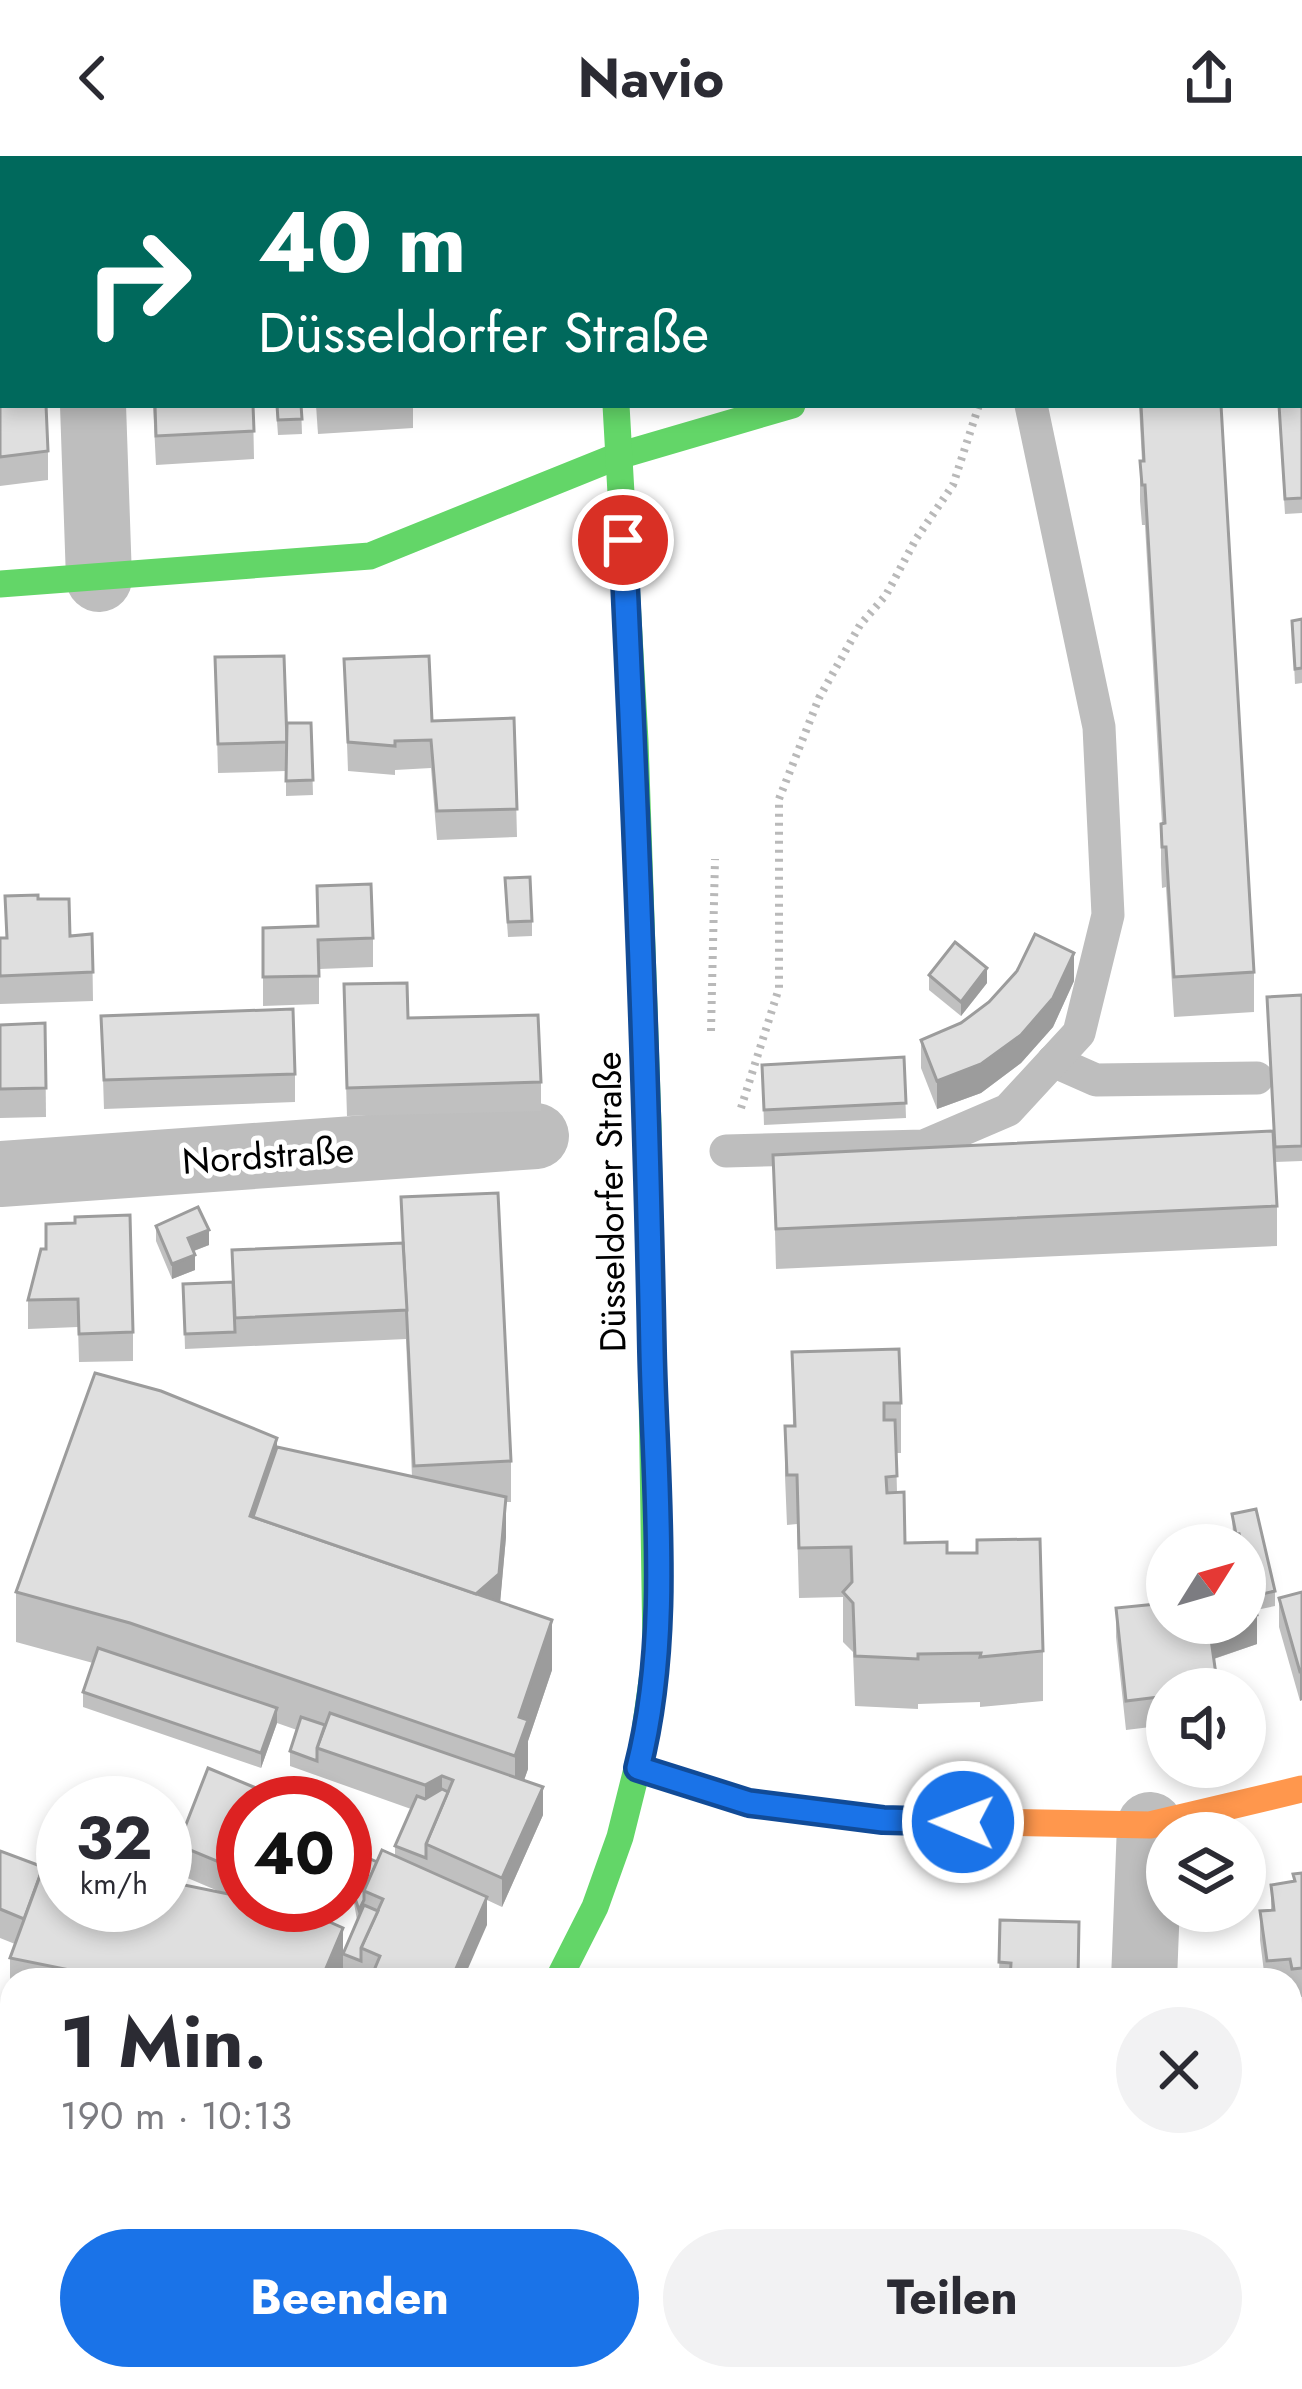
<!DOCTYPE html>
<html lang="de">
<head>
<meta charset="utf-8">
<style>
  :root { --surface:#fff; --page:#f2f2f3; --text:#2b2b33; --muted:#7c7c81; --accent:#1a73e8 }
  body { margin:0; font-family:Jost,sans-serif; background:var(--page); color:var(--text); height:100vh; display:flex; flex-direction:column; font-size:45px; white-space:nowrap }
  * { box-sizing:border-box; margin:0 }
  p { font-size:39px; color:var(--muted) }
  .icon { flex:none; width:66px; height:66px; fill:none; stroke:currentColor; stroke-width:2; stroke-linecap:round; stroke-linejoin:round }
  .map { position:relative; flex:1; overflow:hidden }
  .side { position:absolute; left:0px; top:1812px; width:1302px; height:423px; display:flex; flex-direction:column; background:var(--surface); border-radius:36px 36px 0 0; box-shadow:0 6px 18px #0003 }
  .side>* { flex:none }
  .top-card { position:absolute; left:0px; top:0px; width:1302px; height:252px; box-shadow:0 6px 18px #0003; background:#00695c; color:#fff; overflow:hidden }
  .needle { width:78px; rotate:53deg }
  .fabs { position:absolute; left:1146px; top:1368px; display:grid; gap:24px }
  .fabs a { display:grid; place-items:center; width:120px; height:120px; border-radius:50%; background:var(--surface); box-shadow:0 6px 18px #0003; font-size:60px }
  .speed { position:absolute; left:36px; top:1620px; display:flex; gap:24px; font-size:60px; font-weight:700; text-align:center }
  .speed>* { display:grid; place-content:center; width:156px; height:156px; border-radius:50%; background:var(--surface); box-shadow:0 6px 18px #0003; line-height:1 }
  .speed small { font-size:30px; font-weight:400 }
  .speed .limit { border:18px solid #d22; background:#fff; color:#111 }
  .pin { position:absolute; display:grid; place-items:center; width:102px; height:102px; color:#fff; margin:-51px; border:6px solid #fff; border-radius:50%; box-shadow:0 3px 12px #0007 }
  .me { position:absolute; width:132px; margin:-66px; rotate:271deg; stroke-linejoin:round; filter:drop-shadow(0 0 9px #0008) }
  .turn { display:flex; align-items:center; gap:42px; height:252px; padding:0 60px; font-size:54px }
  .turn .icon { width:156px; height:156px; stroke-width:2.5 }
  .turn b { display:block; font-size:84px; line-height:102px }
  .round { display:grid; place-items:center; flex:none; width:126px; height:126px; border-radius:63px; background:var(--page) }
  .summary { display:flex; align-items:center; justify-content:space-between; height:204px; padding:0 60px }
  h1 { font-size:72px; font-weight:700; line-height:90px }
  .cta { display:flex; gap:24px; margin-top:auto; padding:24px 60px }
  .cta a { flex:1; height:138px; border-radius:72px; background:var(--accent); color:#fff; font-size:48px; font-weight:700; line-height:138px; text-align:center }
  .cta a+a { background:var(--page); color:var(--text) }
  header { display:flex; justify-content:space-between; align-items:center; height:156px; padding:0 60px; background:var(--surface); font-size:54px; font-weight:700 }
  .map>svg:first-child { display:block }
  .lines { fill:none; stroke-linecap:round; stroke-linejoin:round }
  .path { stroke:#b9b9b9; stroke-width:8; stroke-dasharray:3 6; stroke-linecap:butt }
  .lane { stroke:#bebebe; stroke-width:33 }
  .street { stroke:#bebebe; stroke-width:66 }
  .fast { stroke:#63d668; stroke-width:27 }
  .slow { stroke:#ff974d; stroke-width:27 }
  .wall { fill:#c0c0c0 }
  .shaded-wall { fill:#9c9c9c }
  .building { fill:#dfdfdf; stroke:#9c9c9c; stroke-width:3 }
  .route-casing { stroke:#114b97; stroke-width:30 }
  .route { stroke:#1a73e8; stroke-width:21 }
  .labels { text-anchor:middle; stroke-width:10; stroke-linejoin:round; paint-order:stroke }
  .street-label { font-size:36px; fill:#000; stroke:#fff }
</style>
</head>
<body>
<header><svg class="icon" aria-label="back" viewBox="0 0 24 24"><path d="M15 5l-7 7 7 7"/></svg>Navio<svg class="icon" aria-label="share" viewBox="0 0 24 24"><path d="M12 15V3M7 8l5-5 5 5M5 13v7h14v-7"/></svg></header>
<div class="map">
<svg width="1302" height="2233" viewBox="0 0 1302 2233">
  <rect width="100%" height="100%" fill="#fff"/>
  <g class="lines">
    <g class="path">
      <path d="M 711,875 L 715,703"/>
      <path d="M 741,952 L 779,832 L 779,643 L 819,542 L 860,469 L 886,439 L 916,383 L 953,329 L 979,249"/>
    </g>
    <g class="lane">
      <path d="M 1053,905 L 1096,924 L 1257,922"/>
      <path d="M 726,995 L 924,990 L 1008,954 L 1079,877 L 1108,759 L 1099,571 L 1031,249"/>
    </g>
    <g class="street">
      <path d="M 84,0 L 85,3"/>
      <path d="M 1015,0 L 1015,3"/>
      <path d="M 1299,105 L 1302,104"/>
      <path d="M 93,249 L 99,423"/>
      <path d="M 0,1018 L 536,980"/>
      <path d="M 1144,1824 L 1150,1669"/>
      <path d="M 1129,2233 L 1130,2223"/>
    </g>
    <g class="fast">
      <path d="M 606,0 L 606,3"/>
      <path d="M 0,428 L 370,400 L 618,300 L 792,249"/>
      <path d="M 558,1824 L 595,1751 L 620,1681 L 643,1589 L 656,1496 L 648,969 L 635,585 L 616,249"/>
    </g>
    <g class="slow">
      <path d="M 638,1612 L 749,1647 L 883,1664 L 1150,1669 L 1302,1633"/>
      <path d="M 380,2233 L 384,2223"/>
    </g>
  </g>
  <g class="wall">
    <path d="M 0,0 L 33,0 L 33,3 L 3,3 L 3,177 L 0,177 Z"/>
    <rect x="856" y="0" width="112" height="3"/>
    <path d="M 0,222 L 48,295 L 48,324 L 0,330 Z"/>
    <path d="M 1302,236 L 1302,357 L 1285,358 L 1278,249 Z"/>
    <path d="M 153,249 L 301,249 L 302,278 L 278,279 L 276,251 L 253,252 L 254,303 L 156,309 Z"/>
    <path d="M 316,249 L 413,249 L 413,272 L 318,278 Z"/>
    <path d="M 1139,249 L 1221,249 L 1254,816 L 1254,856 L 1174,861 L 1166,731 L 1162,732 L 1161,708 L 1161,668 L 1162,668 L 1145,369 L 1142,369 L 1140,345 L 1140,305 L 1142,305 Z"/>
    <path d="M 1302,463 L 1302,527 L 1295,528 L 1292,465 Z"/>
    <path d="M 215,501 L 287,567 L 311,567 L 313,639 L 286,640 L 286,615 L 218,617 Z"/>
    <path d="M 344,503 L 432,565 L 514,562 L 517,681 L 437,684 L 431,612 L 395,614 L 395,619 L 348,615 Z"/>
    <path d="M 505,736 L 532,765 L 532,780 L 508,781 Z"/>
    <path d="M 5,740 L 38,743 L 70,780 L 92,778 L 93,845 L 0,848 L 0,782 L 6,782 Z"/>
    <path d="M 263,772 L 373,782 L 373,811 L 319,813 L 319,848 L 263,850 Z"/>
    <path d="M 929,819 L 987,827 L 961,860 L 929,834 Z"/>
    <path d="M 1074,825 L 1053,871 L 1021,907 L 981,937 L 937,953 L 921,912 L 921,884 Z"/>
    <path d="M 1302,839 L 1302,1005 L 1275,1006 L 1267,856 Z"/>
    <path d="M 344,857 L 408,862 L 541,926 L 541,955 L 347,960 Z"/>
    <path d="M 101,860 L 295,918 L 295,946 L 104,953 Z"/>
    <path d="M 45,867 L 46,961 L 0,962 L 0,869 Z"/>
    <path d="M 904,901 L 906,962 L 764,969 L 762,909 Z"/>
    <path d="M 773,999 L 1277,1050 L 1277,1090 L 776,1113 Z"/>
    <path d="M 401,1041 L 511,1305 L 511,1346 L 506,1346 L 506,1381 L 500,1446 L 552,1514 L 528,1585 L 528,1613 L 524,1624 L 543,1659 L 502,1751 L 487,1744 L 487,1769 L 370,1824 L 343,1813 L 343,1798 L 357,1764 L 354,1747 L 345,1743 L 345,1700 L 377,1706 L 395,1700 L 395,1690 L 411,1653 L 290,1610 L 290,1595 L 297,1574 L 277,1567 L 261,1612 L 83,1551 L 83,1536 L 93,1507 L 16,1486 L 16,1436 L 277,1291 L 412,1321 L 406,1183 L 185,1193 L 183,1128 L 232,1126 L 232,1094 L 402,1087 Z"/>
    <path d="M 75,1067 L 133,1176 L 133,1205 L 79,1206 L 78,1171 L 28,1173 L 28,1144 L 46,1093 Z"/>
    <path d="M 156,1070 L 209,1089 L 194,1095 L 195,1114 L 172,1123 L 156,1085 Z"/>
    <path d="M 792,1196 L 901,1247 L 901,1297 L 896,1297 L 897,1336 L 905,1387 L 947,1397 L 1043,1495 L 1043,1545 L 980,1551 L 980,1546 L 918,1548 L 918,1553 L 855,1550 L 853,1496 L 843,1486 L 843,1441 L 799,1442 L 797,1368 L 787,1369 L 785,1320 L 785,1270 L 793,1270 Z"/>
    <path d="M 1232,1358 L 1275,1435 L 1275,1450 L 1256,1454 L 1257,1488 L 1214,1503 L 1167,1533 L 1167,1569 L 1126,1574 L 1116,1481 L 1116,1452 L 1245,1467 L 1245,1389 L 1216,1389 L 1216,1383 L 1233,1379 Z"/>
    <path d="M 1302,1436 L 1302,1544 L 1300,1545 L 1279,1471 L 1279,1442 Z"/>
    <path d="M 243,1647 L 243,1749 L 343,1813 L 338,1824 L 12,1824 L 12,1843 L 10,1843 L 10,1802 L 15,1788 L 0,1782 L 0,1695 L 43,1711 L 223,1737 L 178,1718 L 178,1689 Z"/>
    <path d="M 1302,1717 L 1302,1841 L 1292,1842 L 1290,1824 L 1265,1824 L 1260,1784 L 1260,1755 L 1271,1754 L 1271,1729 L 1293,1725 L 1293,1718 Z"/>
    <path d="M 1000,1764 L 1078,1824 L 999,1824 Z"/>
    <path d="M 0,1866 L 12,1869 L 12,1944 L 0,1942 Z"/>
    <path d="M 1290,1894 L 1302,1894 L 1302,1982 L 1290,1981 Z"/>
    <path d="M 1290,2002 L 1302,2002 L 1302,2212 L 1290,2211 Z"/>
    <path d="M 527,2223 L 667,2223 L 662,2233 L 532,2233 L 527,2231 Z"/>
    <path d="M 849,2223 L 915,2223 L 915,2231 L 849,2229 Z"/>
  </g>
  <g class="shaded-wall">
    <path d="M 1302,0 L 1302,28 L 1299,29 L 1299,3 L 1289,3 Z"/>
    <path d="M 1074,797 L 1074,825 L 1053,871 L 1021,907 L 981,937 L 937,953 L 937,925 Z"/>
    <path d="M 987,812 L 987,827 L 961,860 L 961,846 Z"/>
    <path d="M 209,1074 L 209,1089 L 188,1097 L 188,1082 Z"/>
    <path d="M 195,1099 L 195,1114 L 172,1123 L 172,1108 Z"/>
    <path d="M 277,1282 L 277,1332 L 262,1374 L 250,1360 Z"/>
    <path d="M 506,1341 L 506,1381 L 499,1459 L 468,1471 Z"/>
    <path d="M 1257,1459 L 1257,1488 L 1210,1504 L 1210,1476 L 1235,1467 L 1245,1467 L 1245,1463 Z"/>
    <path d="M 552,1464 L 552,1514 L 528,1585 L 528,1613 L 515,1650 L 515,1600 L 519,1561 Z"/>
    <path d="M 1300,1516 L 1302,1516 L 1302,1544 L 1300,1545 Z"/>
    <path d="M 277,1552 L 277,1567 L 261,1612 L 261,1597 Z"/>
    <path d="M 442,1620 L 442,1648 L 425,1658 L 425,1629 Z"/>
    <path d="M 543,1631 L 543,1659 L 502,1751 L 502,1722 Z"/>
    <path d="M 487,1741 L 487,1769 L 463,1824 L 451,1824 Z"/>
    <path d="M 343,1772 L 343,1813 L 338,1824 L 321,1824 Z"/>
    <path d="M 654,2223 L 667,2223 L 662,2233 L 650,2233 Z"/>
  </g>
  <g class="building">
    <path d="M 0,0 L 20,0 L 20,3 L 3,3 L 3,21 L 0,21 Z"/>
    <rect x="322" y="0" width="80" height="3"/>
    <path d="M 1059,0 L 1140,0 L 1140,3 L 1060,3 Z"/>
    <path d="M 1226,0 L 1300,0 L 1289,3 L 1226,3 Z"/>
    <path d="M 3,32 L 3,123 L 0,123 L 0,33 Z"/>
    <rect x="0" y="136" width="3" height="26"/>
    <path d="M 0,222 L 3,222 L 3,249 L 46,249 L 48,295 L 0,301 Z"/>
    <path d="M 1299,236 L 1302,236 L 1302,342 L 1285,343 L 1279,249 L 1299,249 Z"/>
    <path d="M 155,249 L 253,249 L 254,275 L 156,280 Z"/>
    <path d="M 277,249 L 301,249 L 302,263 L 278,264 Z"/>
    <path d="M 1141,249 L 1221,249 L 1254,816 L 1174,821 L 1166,691 L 1162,691 L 1161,668 L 1165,667 L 1145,329 L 1142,329 L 1140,305 L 1144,305 Z"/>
    <path d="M 1302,463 L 1302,512 L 1295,513 L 1292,465 Z"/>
    <path d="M 284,500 L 287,586 L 218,588 L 215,501 Z"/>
    <path d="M 429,500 L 432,565 L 514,562 L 517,653 L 437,655 L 431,584 L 395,585 L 395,590 L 348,586 L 344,503 Z"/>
    <path d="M 287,567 L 311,567 L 313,624 L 286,625 Z"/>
    <path d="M 530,721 L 532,765 L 508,766 L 505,722 Z"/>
    <path d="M 371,728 L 373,782 L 318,784 L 319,820 L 263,821 L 263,772 L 318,770 L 317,730 Z"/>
    <path d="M 38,739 L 38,743 L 69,743 L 70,780 L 92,778 L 93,816 L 0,820 L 0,782 L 7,782 L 5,740 Z"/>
    <path d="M 1035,778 L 1074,797 L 1053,842 L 1021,879 L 981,908 L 937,925 L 921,884 L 961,867 L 989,846 L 1017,815 Z"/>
    <path d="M 955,786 L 987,812 L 961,846 L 929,819 Z"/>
    <path d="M 407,827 L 408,862 L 538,859 L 541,926 L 347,932 L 344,828 Z"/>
    <path d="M 1302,839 L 1302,990 L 1275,991 L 1267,841 Z"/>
    <path d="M 293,853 L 295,918 L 104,924 L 101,860 Z"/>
    <path d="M 45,867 L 46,932 L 0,933 L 0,869 Z"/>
    <path d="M 904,901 L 906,947 L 764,954 L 762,909 Z"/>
    <path d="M 1273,975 L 1277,1050 L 776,1073 L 773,999 Z"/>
    <path d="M 498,1037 L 511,1305 L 414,1310 L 401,1041 Z"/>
    <path d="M 198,1051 L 209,1074 L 188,1082 L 195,1099 L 172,1108 L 156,1070 Z"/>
    <path d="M 130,1059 L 133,1176 L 79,1178 L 78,1143 L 28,1144 L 41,1093 L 46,1093 L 46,1068 L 75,1067 L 75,1061 Z"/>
    <path d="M 403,1087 L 407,1154 L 235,1162 L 232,1094 Z"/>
    <path d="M 233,1126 L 235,1176 L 185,1178 L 183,1128 Z"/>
    <path d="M 899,1193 L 901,1247 L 884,1247 L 884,1264 L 895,1264 L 897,1320 L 886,1321 L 887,1337 L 904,1336 L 905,1387 L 947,1386 L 947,1397 L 977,1397 L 977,1384 L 1040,1383 L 1043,1495 L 980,1501 L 981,1497 L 918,1498 L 918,1503 L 855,1500 L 853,1447 L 843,1436 L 852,1426 L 851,1391 L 799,1392 L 797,1319 L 787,1319 L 785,1270 L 795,1270 L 792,1196 Z"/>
    <path d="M 95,1217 L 161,1235 L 277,1282 L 250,1360 L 552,1464 L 519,1561 L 528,1564 L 515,1600 L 130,1467 L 16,1436 Z"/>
    <path d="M 277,1291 L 506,1341 L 499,1418 L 476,1438 L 253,1361 Z"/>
    <path d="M 1256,1353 L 1275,1435 L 1253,1440 L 1245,1405 L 1245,1389 L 1241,1389 L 1239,1378 L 1236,1378 L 1232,1358 Z"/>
    <path d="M 1239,1378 L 1241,1389 L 1217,1389 L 1216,1383 Z"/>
    <path d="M 1245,1405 L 1257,1459 L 1245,1463 Z"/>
    <path d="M 1302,1436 L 1302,1516 L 1300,1516 L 1279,1442 Z"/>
    <path d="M 1167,1447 L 1167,1467 L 1235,1467 L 1210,1476 L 1218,1533 L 1167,1533 L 1167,1540 L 1126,1545 L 1116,1452 Z"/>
    <path d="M 98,1492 L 277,1552 L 261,1597 L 83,1536 Z"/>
    <path d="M 330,1557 L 543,1631 L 502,1722 L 426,1688 L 453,1624 L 442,1620 L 425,1629 L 317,1592 Z"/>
    <path d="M 301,1561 L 325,1569 L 317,1592 L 317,1605 L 290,1595 Z"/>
    <path d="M 208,1612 L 292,1647 L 243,1647 L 243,1716 L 178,1689 Z"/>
    <path d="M 442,1633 L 448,1636 L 426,1688 L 426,1702 L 395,1690 L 417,1640 L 425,1643 Z"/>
    <path d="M 348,1693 L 377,1706 L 364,1735 L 364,1744 L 359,1754 L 354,1739 L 358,1734 L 345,1728 L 345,1700 Z"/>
    <path d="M 382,1694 L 487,1741 L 451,1824 L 370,1824 L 380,1800 L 361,1792 L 383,1743 L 364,1735 Z"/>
    <path d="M 0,1695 L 43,1711 L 24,1763 L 0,1753 Z"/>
    <path d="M 47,1701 L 63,1704 L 63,1749 L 165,1749 L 165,1725 L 243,1741 L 243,1749 L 285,1749 L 296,1751 L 343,1772 L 321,1824 L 119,1824 L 10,1802 Z"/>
    <path d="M 1302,1717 L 1302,1812 L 1292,1813 L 1290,1803 L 1267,1805 L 1260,1755 L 1274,1754 L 1271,1729 L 1295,1725 L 1293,1718 Z"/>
    <path d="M 364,1749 L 378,1755 L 361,1792 L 361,1805 L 343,1798 Z"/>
    <path d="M 1000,1764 L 1079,1766 L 1078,1824 L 1010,1824 L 1011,1807 L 999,1806 Z"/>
    <path d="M 0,1866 L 12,1869 L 12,1916 L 0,1913 Z"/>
    <rect x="1290" y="1894" width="12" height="59"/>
    <path d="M 1290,2002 L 1302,2002 L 1302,2070 L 1290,2069 Z"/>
    <path d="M 1290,2083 L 1302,2084 L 1302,2108 L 1290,2108 Z"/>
    <path d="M 1290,2119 L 1302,2120 L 1302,2183 L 1290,2182 Z"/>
    <path d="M 488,2223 L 496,2223 L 519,2233 L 484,2233 Z"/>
    <path d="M 575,2223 L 654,2223 L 650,2233 L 598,2233 Z"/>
    <path d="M 947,2223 L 1064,2223 L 1064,2227 L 1070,2228 L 1070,2233 L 947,2233 Z"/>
  </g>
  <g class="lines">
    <g class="route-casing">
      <path id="route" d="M 623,384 C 636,655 647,924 652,1195 C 655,1331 672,1480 638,1612 L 749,1647 L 883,1664 L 963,1666"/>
    </g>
    <use href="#route" class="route"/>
  </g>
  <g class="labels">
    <g class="street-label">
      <text transform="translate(268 999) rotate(-4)" y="13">Nordstraße</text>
      <text transform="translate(610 1046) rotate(-91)" y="13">Düsseldorfer Straße</text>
    </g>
  </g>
</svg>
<div class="fabs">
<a><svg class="needle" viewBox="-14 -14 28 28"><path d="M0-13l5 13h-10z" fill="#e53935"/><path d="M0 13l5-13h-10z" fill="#7c7c81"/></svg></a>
<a><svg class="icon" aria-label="sound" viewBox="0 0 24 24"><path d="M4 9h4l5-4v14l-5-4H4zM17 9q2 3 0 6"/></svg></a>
<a><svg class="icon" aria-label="layers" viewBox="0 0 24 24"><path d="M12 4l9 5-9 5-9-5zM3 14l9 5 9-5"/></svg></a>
</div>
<div class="speed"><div>32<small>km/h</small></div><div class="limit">40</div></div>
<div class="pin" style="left:623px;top:384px;background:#d93025"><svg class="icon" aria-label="arrive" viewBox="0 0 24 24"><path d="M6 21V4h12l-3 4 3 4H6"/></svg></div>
<svg class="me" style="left:963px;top:1666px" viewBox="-20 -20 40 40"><circle r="17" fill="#1a73e8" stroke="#fff" stroke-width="3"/><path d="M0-11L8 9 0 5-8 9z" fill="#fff"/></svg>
<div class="top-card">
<div class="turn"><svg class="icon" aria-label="right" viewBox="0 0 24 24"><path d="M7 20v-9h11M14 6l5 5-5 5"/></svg><div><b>40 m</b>Düsseldorfer Straße</div></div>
</div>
<section class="side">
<div class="summary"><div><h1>1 Min.</h1><p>190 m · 10:13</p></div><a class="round"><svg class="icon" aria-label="close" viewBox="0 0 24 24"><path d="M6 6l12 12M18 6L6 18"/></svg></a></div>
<div class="cta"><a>Beenden</a><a>Teilen</a></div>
</section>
</div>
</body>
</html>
